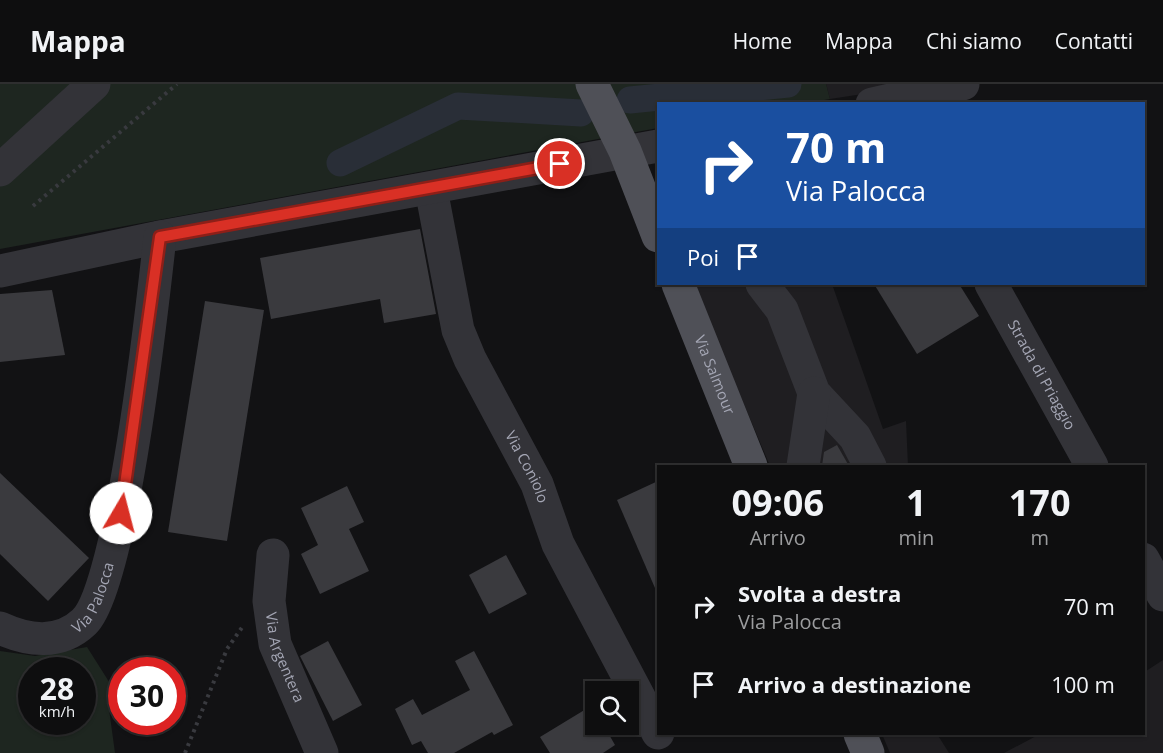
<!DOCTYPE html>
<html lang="it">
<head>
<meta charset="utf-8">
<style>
  :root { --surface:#0e0e0f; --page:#171718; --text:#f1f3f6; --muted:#9b9c9e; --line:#2e2e2f }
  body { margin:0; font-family:"Open Sans",sans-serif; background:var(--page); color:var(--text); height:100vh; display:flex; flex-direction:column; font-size:22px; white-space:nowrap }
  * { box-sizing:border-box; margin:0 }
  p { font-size:20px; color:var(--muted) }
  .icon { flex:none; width:33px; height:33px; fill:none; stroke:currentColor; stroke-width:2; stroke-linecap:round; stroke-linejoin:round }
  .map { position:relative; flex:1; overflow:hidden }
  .panel { position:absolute; left:657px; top:381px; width:488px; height:270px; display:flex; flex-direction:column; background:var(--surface); border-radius:0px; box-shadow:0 2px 4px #0004,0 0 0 2px var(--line) }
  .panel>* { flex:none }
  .top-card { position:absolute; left:657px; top:18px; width:488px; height:183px; border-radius:0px; box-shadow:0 2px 4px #0004,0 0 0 2px var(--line); background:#1a4fa0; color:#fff; overflow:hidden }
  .controls { position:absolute; left:585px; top:597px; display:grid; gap:12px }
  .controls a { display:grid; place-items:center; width:54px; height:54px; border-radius:0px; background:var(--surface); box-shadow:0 2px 4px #0004,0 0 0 2px var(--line); font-size:30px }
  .speed { position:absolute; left:18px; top:573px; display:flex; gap:12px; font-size:30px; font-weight:700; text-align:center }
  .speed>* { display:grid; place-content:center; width:78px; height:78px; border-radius:50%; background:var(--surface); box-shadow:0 2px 4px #0004,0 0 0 2px var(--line); line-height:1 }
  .speed small { font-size:15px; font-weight:400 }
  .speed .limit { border:9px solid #d22; background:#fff; color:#111 }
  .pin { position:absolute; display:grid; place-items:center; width:51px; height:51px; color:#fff; margin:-26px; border:3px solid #fff; border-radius:50%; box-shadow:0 2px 6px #0007 }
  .me { position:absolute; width:66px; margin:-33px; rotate:8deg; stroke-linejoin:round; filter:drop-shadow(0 0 4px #0008) }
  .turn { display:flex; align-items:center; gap:21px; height:126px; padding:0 30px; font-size:27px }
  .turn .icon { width:78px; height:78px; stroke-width:2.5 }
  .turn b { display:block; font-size:42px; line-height:51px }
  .then { display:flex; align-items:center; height:57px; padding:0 30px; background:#0003; gap:12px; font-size:22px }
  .eta { display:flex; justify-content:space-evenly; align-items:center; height:102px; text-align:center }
  .eta b { font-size:36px; font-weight:700; line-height:42px }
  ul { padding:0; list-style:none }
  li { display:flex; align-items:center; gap:18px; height:78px; padding:0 30px }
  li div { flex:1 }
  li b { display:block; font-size:22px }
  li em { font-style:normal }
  header { display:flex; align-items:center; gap:36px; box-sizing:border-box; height:84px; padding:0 30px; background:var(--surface); border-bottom:2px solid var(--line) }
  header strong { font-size:28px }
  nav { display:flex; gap:33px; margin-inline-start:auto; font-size:21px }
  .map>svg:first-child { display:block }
  .built { fill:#1f1e21 }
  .green { fill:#1e2620; fill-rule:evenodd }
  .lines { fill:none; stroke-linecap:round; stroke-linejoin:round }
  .canal { stroke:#292e37; stroke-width:27 }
  .building { fill:#3a3a3e }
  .path { stroke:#393a3f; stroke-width:4; stroke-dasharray:3 4.5; stroke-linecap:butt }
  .minor { stroke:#333338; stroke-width:33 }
  .major { stroke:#4f5057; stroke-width:33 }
  .route-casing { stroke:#8d1f18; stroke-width:15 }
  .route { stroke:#d93025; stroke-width:10 }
  .labels { text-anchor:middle; stroke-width:4.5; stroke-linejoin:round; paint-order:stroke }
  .street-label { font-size:15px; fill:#a4a6b4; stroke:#0d0d0f }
</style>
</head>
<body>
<header>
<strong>Mappa</strong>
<nav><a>Home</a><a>Mappa</a><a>Chi siamo</a><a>Contatti</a></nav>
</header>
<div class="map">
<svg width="1163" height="669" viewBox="0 0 1163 669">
  <rect width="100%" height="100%" fill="#121214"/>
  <g class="built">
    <path d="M 826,0 L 928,0 L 830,15 Z"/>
    <path d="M 693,200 L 832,200 L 883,345 L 906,337 L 908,382 L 770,382 Z"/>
    <path d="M 1163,576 L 1163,669 L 1004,669 L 1040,650 L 1143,650 L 1143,589 Z"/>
    <path d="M 882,650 L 937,650 L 949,669 L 890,669 Z"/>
  </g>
  <g class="green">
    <path d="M 0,0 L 826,0 L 830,15 L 802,20 L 658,20 L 658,44 L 0,165 Z"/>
    <path d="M 87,563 L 118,612 L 109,625 L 115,669 L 0,669 L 0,567 L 35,572 ZM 32,586 L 82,586 L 82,638 L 32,638 Z"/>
  </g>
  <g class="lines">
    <g class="canal">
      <path d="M 630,16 L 788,0"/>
      <path d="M 340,79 L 458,22 L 581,29"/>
    </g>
  </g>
  <g class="building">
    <path d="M 420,145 L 436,230 L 384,239 L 380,215 L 271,235 L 260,174 Z"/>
    <path d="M 874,200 L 959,200 L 979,232 L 917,270 Z"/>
    <path d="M 52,206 L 65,271 L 0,278 L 0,210 Z"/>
    <path d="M 205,217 L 264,226 L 227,457 L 168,448 Z"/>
    <path d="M 837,361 L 849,382 L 822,382 L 824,368 Z"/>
    <path d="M 0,389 L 89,474 L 48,517 L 0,470 Z"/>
    <path d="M 658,397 L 658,511 L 617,416 Z"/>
    <path d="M 347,402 L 364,438 L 349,445 L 369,487 L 320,510 L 301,470 L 318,461 L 301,424 Z"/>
    <path d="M 506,471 L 527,510 L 489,530 L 469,491 Z"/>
    <path d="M 328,557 L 362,621 L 333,637 L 300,572 Z"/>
    <path d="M 474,567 L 513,641 L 494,651 L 492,648 L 454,669 L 428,669 L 421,657 L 412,661 L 395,625 L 413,615 L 422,631 L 470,606 L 455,577 Z"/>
    <path d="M 591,622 L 596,629 L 596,640 L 603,640 L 615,661 L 603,669 L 550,669 L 540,653 Z"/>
  </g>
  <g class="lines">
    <g class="path">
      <path d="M 33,122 L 177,0"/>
      <path d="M 185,669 L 227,565 L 243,542"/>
    </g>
    <g class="minor">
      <path d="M 872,20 L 963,0"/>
      <path d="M 0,86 L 94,0"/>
      <path id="s1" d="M 431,105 L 458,246 L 470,275 L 537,400 L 558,460 L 658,649"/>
      <path d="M 0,187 L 160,153 L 658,62"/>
      <path d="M 762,200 L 782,226 L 814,309 L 855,353 L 870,382"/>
      <path id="s2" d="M 991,200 L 1092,382"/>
      <path d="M 803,382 L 814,309"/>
      <path id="s3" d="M 273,471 L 269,517 L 275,560 L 322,669"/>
      <path d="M 1143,475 L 1163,511"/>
      <path id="s4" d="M 0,544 C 28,557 60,561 84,538 C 122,503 153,217 160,153"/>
    </g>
    <g class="major">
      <path d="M 592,0 L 625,67 L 658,152"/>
      <path id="s5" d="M 678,200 L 751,382"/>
      <path d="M 860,650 L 868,669"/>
    </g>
  </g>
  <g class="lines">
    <g class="route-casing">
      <path id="route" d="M 121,429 L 160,153 L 560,80"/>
    </g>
    <use href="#route" class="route"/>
  </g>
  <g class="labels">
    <g class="street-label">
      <text dy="5" stroke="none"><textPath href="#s5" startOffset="98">Via Salmour</textPath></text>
      <text dy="5" stroke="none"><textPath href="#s2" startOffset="104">Strada di Priaggio</textPath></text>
      <text dy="5" stroke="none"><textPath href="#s1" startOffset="297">Via Coniolo</textPath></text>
      <text dy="5" stroke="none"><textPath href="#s4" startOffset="116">Via Palocca</textPath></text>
      <text dy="5" stroke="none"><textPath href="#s3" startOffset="105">Via Argentera</textPath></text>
    </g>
  </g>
</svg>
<div class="controls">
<a><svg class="icon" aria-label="search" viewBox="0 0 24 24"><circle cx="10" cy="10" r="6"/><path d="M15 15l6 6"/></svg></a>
</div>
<div class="speed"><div>28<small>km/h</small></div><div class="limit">30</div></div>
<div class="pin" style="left:560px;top:80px;background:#d93025"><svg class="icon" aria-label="arrive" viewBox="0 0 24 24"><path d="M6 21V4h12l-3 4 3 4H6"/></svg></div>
<svg class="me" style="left:121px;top:429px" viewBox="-20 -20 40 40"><circle r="19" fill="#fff"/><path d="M0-13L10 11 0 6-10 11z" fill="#d93025"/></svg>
<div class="top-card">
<div class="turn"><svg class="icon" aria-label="right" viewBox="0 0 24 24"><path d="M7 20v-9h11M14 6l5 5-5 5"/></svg><div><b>70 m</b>Via Palocca</div></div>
<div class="then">Poi<svg class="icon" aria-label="arrive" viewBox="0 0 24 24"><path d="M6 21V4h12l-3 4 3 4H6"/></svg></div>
</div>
<section class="panel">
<div class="eta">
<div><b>09:06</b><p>Arrivo</p></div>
<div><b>1</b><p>min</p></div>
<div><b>170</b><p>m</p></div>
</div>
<ul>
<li><svg class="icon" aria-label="right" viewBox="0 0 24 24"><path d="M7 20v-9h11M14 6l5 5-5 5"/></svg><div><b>Svolta a destra</b><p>Via Palocca</p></div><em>70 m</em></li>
<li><svg class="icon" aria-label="arrive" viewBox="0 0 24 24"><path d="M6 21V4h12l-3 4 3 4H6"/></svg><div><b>Arrivo a destinazione</b></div><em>100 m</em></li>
</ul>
</section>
</div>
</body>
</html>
